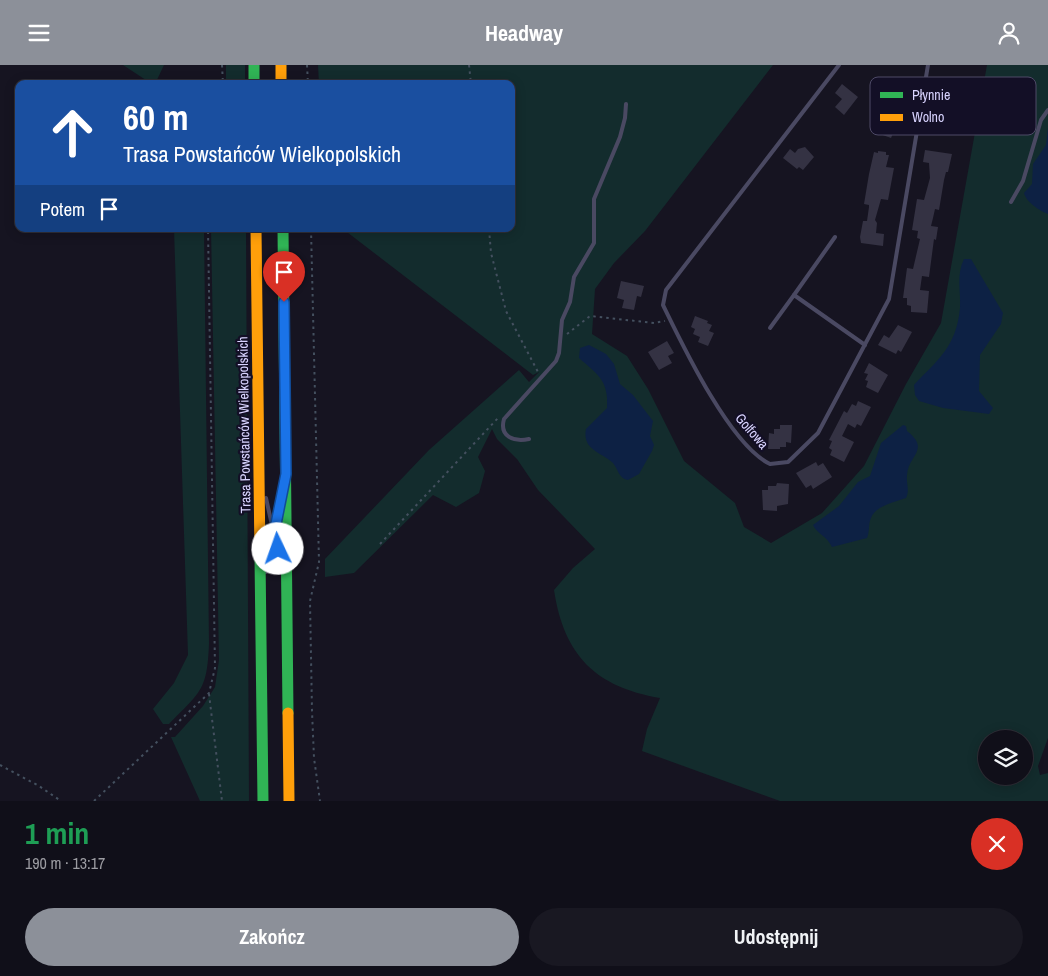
<!DOCTYPE html>
<html lang="pl">
<head>
<meta charset="utf-8">
<style>
  :root { --surface:#100f19; --page:#191822; --text:#f1f3f6; --muted:#9c9ca2; --line:#302f38; --accent:#8c9099 }
  body { margin:0; font-family:"Archivo Narrow",sans-serif; background:var(--page); color:var(--text); height:100vh; display:flex; flex-direction:column; font-size:19px; white-space:nowrap }
  * { box-sizing:border-box; margin:0 }
  p { font-size:16px; color:var(--muted) }
  .icon { flex:none; width:28px; height:28px; fill:none; stroke:currentColor; stroke-width:2; stroke-linecap:round; stroke-linejoin:round }
  .map { position:relative; height:736px; overflow:hidden }
  .sheet { display:flex; flex-direction:column; background:var(--surface); flex:1 }
  .sheet>* { flex:none }
  .hud { position:absolute; left:15px; top:15px; width:500px; height:152px; border-radius:10px; box-shadow:0 2px 12px #0003,0 0 0 1px var(--line); background:#1a4fa0; color:#fff; overflow:hidden }
  .buttons { position:absolute; left:978px; top:665px; display:grid; gap:10px }
  .buttons a { display:grid; place-items:center; width:55px; height:55px; border-radius:50%; background:var(--surface); box-shadow:0 2px 12px #0003,0 0 0 1px var(--line); font-size:25px }
  .pin { position:absolute; display:grid; place-items:center; width:42px; height:42px; color:#fff; margin:-51px -21px; border-radius:50% 50% 50% 0; rotate:-45deg; box-shadow:0 0 5px #0007 }
  .pin .icon { rotate:45deg }
  .me { position:absolute; width:55px; margin:-28px; rotate:357deg; stroke-linejoin:round; filter:drop-shadow(0 0 4px #0008) }
  .turn { display:flex; align-items:center; gap:18px; height:105px; padding:0 25px; font-size:22px }
  .turn .icon { width:65px; height:65px; stroke-width:2.5 }
  .turn b { display:block; font-size:35px; line-height:42px }
  .then { display:flex; align-items:center; height:48px; padding:0 25px; background:#0003; gap:10px; font-size:19px }
  .round { display:grid; place-items:center; flex:none; width:52px; height:52px; border-radius:26px; background:var(--page) }
  .overview { display:flex; align-items:center; justify-content:space-between; height:85px; padding:0 25px }
  h1 { font-size:30px; font-weight:700; line-height:38px; color:#1e9e55 }
  .primary-button { display:flex; gap:10px; margin-top:auto; padding:10px 25px }
  .primary-button a { flex:1; height:58px; border-radius:30px; background:var(--accent); color:#fff; font-size:20px; font-weight:700; line-height:58px; text-align:center }
  .primary-button a+a { background:var(--page); color:var(--text) }
  header { display:flex; justify-content:space-between; align-items:center; height:65px; padding:0 25px; background:var(--accent); color:#fff; font-size:22px; font-weight:700 }
  .map>svg:first-child { display:block }
  .green { fill:#132c2d; fill-rule:evenodd }
  .water { fill:#0d2144 }
  .building { fill:#343243 }
  .lines { fill:none; stroke-linecap:round; stroke-linejoin:round }
  .path { stroke:#44505f; stroke-width:2; stroke-dasharray:2.5 4; stroke-linecap:butt }
  .lane { stroke:#4a4962; stroke-width:4 }
  .fast { stroke:#30b455; stroke-width:11 }
  .slow { stroke:#ff9f0a; stroke-width:11 }
  .route-casing { stroke:#114b97; stroke-width:12 }
  .route { stroke:#1a73e8; stroke-width:9 }
  .labels { text-anchor:middle; stroke-width:4.5; stroke-linejoin:round; paint-order:stroke }
  .street-label { font-size:14px; fill:#d9d4ff; stroke:#130f26 }
  .key { fill:#130f26; stroke:#4e4a67; stroke-width:1 }
  .key-label { font-size:14px; fill:#d9d4ff }
</style>
</head>
<body>
<header><svg class="icon" aria-label="menu" viewBox="0 0 24 24"><path d="M4 6h16M4 12h16M4 18h16"/></svg>Headway<svg class="icon" aria-label="person" viewBox="0 0 24 24"><circle cx="12" cy="8" r="4"/><path d="M4 21q1-7 8-7t8 7"/></svg></header>
<div class="map">
<svg width="1048" height="736" viewBox="0 0 1048 736">
  <rect width="100%" height="100%" fill="#161421"/>
  <g class="green">
    <path d="M 123,0 L 164,0 L 155,19 L 152,19 Z"/>
    <rect x="226" y="0" width="19" height="19"/>
    <path d="M 318,0 L 773,0 L 645,166 L 614,198 L 595,224 L 592,269 L 627,291 L 648,324 L 684,396 L 735,438 L 744,462 L 771,478 L 822,448 L 864,401 L 906,319 L 941,258 L 987,0 L 1048,0 L 1048,673 L 1038,701 L 1040,710 L 1048,708 L 1048,736 L 780,736 L 642,686 L 647,664 L 660,633 C 596,622 564,591 554,525 L 573,503 L 595,484 L 538,425 L 517,394 L 497,374 L 492,364 L 478,392 L 485,406 L 479,428 L 456,442 L 433,430 L 354,508 L 325,512 L 325,494 L 429,385 L 519,305 L 529,317 L 539,307 L 533,310 L 343,164 L 511,164 L 511,19 L 319,19 ZM 986,674 L 1024,674 L 1024,711 L 986,711 Z"/>
    <path d="M 174,164 L 204,164 L 209,579 C 207,626 201,626 169,659 L 163,659 L 153,644 L 174,618 L 188,590 Z"/>
    <path d="M 211,164 L 246,164 L 249,736 L 200,736 L 171,672 L 175,672 L 203,641 L 215,622 L 219,595 Z"/>
  </g>
  <g class="water">
    <path d="M 1048,63 L 1048,149 C 1040,146 1026,137 1024,128 L 1032,119 L 1033,99 L 1046,80 Z"/>
    <path d="M 964,194 L 971,194 L 1003,248 L 1001,259 L 980,290 L 979,326 L 993,343 L 989,349 L 943,343 L 919,336 L 915,330 L 914,320 C 938,294 956,283 960,243 C 961,226 956,210 964,194 Z"/>
    <path d="M 589,280 L 606,289 L 614,299 L 620,319 L 633,330 L 653,356 L 650,371 L 654,380 L 652,386 L 639,409 L 628,415 C 619,414 618,404 613,398 C 606,391 593,387 588,379 C 585,374 585,369 586,364 L 607,343 C 609,315 597,309 579,293 L 580,283 Z"/>
    <path d="M 903,360 L 906,361 L 907,366 C 931,385 908,390 907,410 C 906,419 910,425 906,433 C 895,437 875,441 871,453 C 868,459 870,466 867,473 L 832,482 C 827,471 816,468 813,460 L 839,441 L 858,417 L 870,411 L 881,378 Z"/>
  </g>
  <g class="building">
    <path d="M 842,19 L 858,32 L 844,50 L 835,42 L 842,34 L 835,28 Z"/>
    <path d="M 878,48 L 903,52 L 901,65 L 895,64 L 891,73 L 877,68 Z"/>
    <path d="M 805,82 L 814,92 L 803,105 L 799,102 L 797,104 L 783,93 L 790,84 L 795,88 L 798,84 Z"/>
    <path d="M 925,85 L 952,89 L 948,107 L 946,107 L 944,115 L 939,145 L 935,144 L 933,153 L 931,161 L 938,162 L 936,175 L 934,174 L 929,212 L 922,211 L 920,225 L 929,226 L 927,248 L 911,247 L 911,241 L 907,240 L 907,233 L 903,233 L 907,203 L 913,204 L 920,174 L 917,173 L 918,166 L 912,165 L 917,134 L 924,135 L 930,113 L 929,98 L 923,97 Z"/>
    <path d="M 878,86 L 886,87 L 886,90 L 889,90 L 886,102 L 894,103 L 888,135 L 881,134 L 875,155 L 877,158 L 876,168 L 884,169 L 883,181 L 861,178 L 860,172 L 863,156 L 867,156 L 869,142 L 869,140 L 864,139 L 869,109 L 874,87 L 878,88 Z"/>
    <path d="M 621,216 L 644,221 L 641,232 L 637,231 L 634,245 L 622,243 L 624,235 L 617,233 Z"/>
    <path d="M 695,251 L 708,256 L 707,258 L 712,260 L 709,266 L 714,268 L 708,281 L 698,277 L 700,272 L 693,269 L 695,264 L 691,262 Z"/>
    <path d="M 898,260 L 912,267 L 901,287 L 898,285 L 896,289 L 878,280 L 884,270 L 889,273 Z"/>
    <path d="M 667,276 L 674,288 L 668,291 L 672,298 L 659,305 L 648,287 Z"/>
    <path d="M 869,298 L 888,310 L 878,328 L 866,322 L 868,316 L 865,315 L 868,309 L 864,308 Z"/>
    <path d="M 858,336 L 871,342 L 861,361 L 857,359 L 855,363 L 848,359 L 842,371 L 854,377 L 844,397 L 830,390 L 832,385 L 829,383 L 832,376 L 829,375 L 844,346 L 847,348 L 852,339 L 856,341 Z"/>
    <path d="M 780,360 L 792,360 L 791,378 L 786,377 L 786,382 L 780,382 L 780,384 L 768,384 L 769,368 L 774,369 L 774,364 L 780,364 Z"/>
    <path d="M 816,397 L 818,401 L 823,398 L 832,412 L 813,424 L 811,420 L 806,423 L 796,408 Z"/>
    <path d="M 777,418 L 789,419 L 788,439 L 777,441 L 777,446 L 763,445 L 762,425 L 768,425 L 768,421 L 776,421 Z"/>
  </g>
  <g class="lines">
    <g class="path">
      <path d="M 222,0 L 223,19"/>
      <path d="M 307,0 L 308,19"/>
      <path d="M 469,0 L 471,19"/>
      <path d="M 311,164 L 319,497 L 310,536 L 312,646 L 314,693 L 320,736"/>
      <path d="M 489,164 L 491,188 L 506,246 L 538,307"/>
      <path d="M 567,269 L 590,251 L 654,258 L 665,256"/>
      <path d="M 380,479 L 498,353"/>
      <path d="M 209,629 L 222,736"/>
      <path d="M 0,700 L 39,721 L 61,736"/>
      <path d="M 94,736 L 209,628 L 215,603 L 208,164"/>
    </g>
    <g class="lane">
      <path d="M 839,0 L 666,225 L 663,240 C 683,281 730,380 770,399 L 788,397 L 818,368 L 889,234 L 928,0"/>
      <path d="M 1011,137 L 1023,116 L 1041,55 L 1048,45"/>
      <path d="M 794,230 L 835,172"/>
      <path d="M 770,263 L 794,230 L 865,280"/>
      <path d="M 529,374 C 514,377 499,372 504,354 L 556,296 L 559,288 L 562,255 L 570,237 L 574,212 L 594,178 L 594,134 L 620,72 L 625,53 L 626,39"/>
      <path d="M 266,433 L 280,497"/>
      <path d="M 266,507 L 280,440"/>
    </g>
    <g class="fast">
      <path d="M 254,0 L 254,19"/>
      <path d="M 283,164 L 288,648"/>
      <path d="M 260,493 L 263,736"/>
    </g>
    <g class="slow">
      <path d="M 281,0 L 281,19"/>
      <path d="M 256,164 L 260,493"/>
      <path d="M 288,648 L 289,736"/>
    </g>
  </g>
  <g class="lines">
    <g class="route-casing">
      <path id="route" d="M 278,484 L 274,469 L 286,409 L 284,237"/>
    </g>
    <use href="#route" class="route"/>
  </g>
  <g class="labels">
    <g class="street-label">
      <text transform="translate(244 360) rotate(-91)" y="5">Trasa Powstańców Wielkopolskich</text>
      <text transform="translate(752 366) rotate(49)" y="5">Golfowa</text>
    </g>
  </g>
  <rect x="870" y="12" width="166" height="58" rx="8" class="key"/>
  <rect x="880" y="27" width="23" height="6" fill="#30b455"/>
  <rect x="880" y="49" width="23" height="7" fill="#ff9f0a"/>
  <g class="key-label">
    <text x="912" y="35">Płynnie</text>
    <text x="912" y="57">Wolno</text>
  </g>
</svg>
<div class="buttons">
<a><svg class="icon" aria-label="layers" viewBox="0 0 24 24"><path d="M12 4l9 5-9 5-9-5zM3 14l9 5 9-5"/></svg></a>
</div>
<div class="pin" style="left:284px;top:237px;background:#d93025"><svg class="icon" aria-label="arrive" viewBox="0 0 24 24"><path d="M6 21V4h12l-3 4 3 4H6"/></svg></div>
<svg class="me" style="left:278px;top:484px" viewBox="-20 -20 40 40"><circle r="19" fill="#fff"/><path d="M0-13L10 11 0 6-10 11z" fill="#1a73e8"/></svg>
<div class="hud">
<div class="turn"><svg class="icon" aria-label="ahead" viewBox="0 0 24 24"><path d="M12 20V5M6 11l6-6 6 6"/></svg><div><b>60 m</b>Trasa Powstańców Wielkopolskich</div></div>
<div class="then">Potem<svg class="icon" aria-label="arrive" viewBox="0 0 24 24"><path d="M6 21V4h12l-3 4 3 4H6"/></svg></div>
</div>
</div>
<section class="sheet">
<div class="overview"><div><h1>1 min</h1><p>190 m · 13:17</p></div><a class="round" style="background:#d93025;color:#fff"><svg class="icon" aria-label="close" viewBox="0 0 24 24"><path d="M6 6l12 12M18 6L6 18"/></svg></a></div>
<div class="primary-button"><a>Zakończ</a><a>Udostępnij</a></div>
</section>
</body>
</html>
